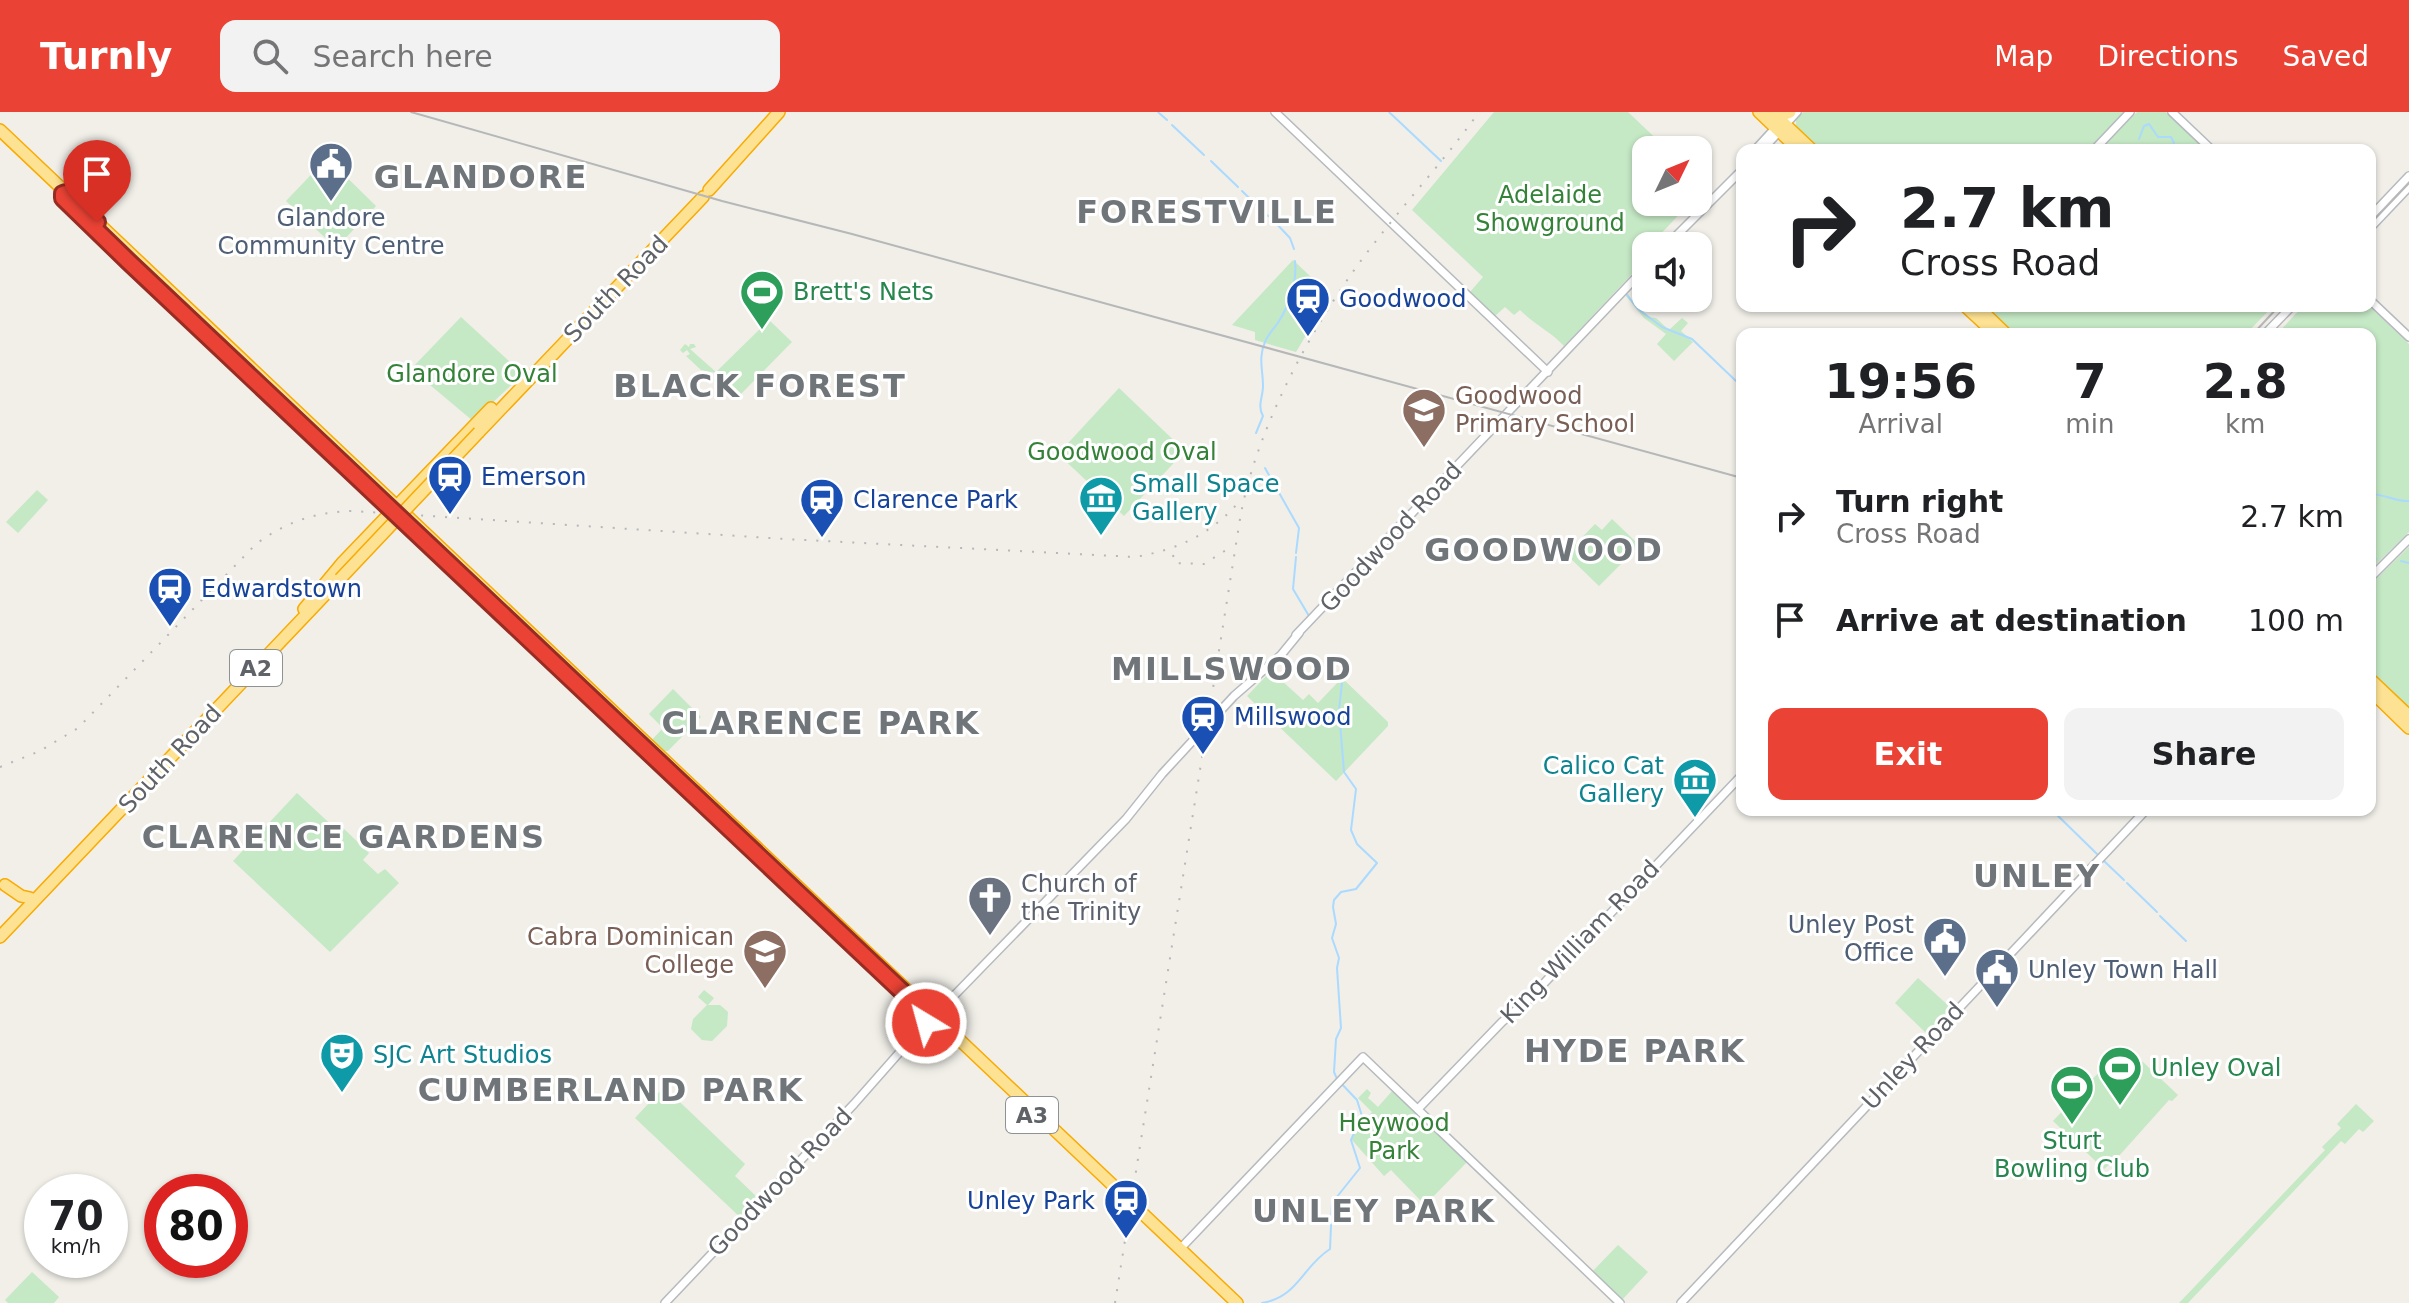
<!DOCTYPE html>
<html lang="en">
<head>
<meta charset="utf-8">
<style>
  :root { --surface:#fff; --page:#f2f2f2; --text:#202124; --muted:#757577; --accent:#ea4335 }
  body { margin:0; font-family:"DejaVu Sans",sans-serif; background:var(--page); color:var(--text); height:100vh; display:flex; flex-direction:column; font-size:30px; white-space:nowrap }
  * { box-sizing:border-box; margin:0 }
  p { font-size:26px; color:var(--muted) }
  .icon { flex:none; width:44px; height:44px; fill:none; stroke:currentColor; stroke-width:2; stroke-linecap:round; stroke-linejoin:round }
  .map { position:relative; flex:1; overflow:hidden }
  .panel { position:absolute; left:1736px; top:216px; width:640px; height:488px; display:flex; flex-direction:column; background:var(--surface); border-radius:16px; box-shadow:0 2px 6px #0004 }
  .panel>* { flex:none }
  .banner { position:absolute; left:1736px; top:32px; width:640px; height:168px; border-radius:16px; box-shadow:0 2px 6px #0004; background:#fff; color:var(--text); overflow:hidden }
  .needle { width:52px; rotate:47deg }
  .buttons { position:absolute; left:1632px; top:24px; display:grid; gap:16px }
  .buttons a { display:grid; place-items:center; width:80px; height:80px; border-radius:16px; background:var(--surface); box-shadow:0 2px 6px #0004; font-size:40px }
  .speed { position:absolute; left:24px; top:1062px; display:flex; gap:16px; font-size:40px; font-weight:700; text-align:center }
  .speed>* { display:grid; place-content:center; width:104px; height:104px; border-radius:50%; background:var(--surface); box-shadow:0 2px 6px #0004; line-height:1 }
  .speed small { font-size:20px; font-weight:400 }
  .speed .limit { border:12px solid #d22; background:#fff; color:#111 }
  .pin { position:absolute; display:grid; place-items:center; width:68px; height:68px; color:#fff; margin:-82px -34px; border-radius:50% 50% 50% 0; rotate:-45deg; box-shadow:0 0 8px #0007 }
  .pin .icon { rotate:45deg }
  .me { position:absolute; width:88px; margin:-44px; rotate:323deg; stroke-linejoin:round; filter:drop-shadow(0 0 6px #0008) }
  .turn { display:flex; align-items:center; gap:28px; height:168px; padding:0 32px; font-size:36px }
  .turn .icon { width:104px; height:104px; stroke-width:2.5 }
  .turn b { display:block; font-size:56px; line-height:68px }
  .eta { display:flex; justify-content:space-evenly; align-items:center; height:136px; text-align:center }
  .eta b { font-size:48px; font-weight:600; line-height:56px }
  .button { display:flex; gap:16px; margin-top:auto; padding:16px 32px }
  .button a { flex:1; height:92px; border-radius:16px; background:var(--accent); color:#fff; font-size:32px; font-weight:600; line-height:92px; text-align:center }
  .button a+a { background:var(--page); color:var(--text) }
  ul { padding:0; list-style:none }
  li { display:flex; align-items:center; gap:24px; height:104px; padding:0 32px }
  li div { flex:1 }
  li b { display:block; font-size:30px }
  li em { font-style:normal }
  header { display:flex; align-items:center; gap:48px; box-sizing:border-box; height:112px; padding:0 40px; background:var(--accent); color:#fff }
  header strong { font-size:38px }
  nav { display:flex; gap:44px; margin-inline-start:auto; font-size:28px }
  .search { width:560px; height:72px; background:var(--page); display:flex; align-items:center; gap:20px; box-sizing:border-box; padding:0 28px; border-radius:16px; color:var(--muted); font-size:30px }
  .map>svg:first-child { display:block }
  .green { fill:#c5e8c5 }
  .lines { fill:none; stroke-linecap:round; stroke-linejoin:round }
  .stream { stroke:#aadaff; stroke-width:2 }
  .secondary-casing { stroke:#b6babf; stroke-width:10 }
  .highway-casing { stroke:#f9ab00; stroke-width:14 }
  .secondary { stroke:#fff; stroke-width:7 }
  .highway { stroke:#fde293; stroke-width:11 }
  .tram { stroke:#b6b7b8; stroke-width:2 }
  .rail { stroke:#b6b7b8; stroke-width:2; stroke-dasharray:2 10; stroke-linecap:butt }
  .highway-bridge-casing { stroke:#f9ab00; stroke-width:14; stroke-linecap:butt }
  .highway-bridge { stroke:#fde293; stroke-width:11 }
  .route-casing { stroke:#982c22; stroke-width:20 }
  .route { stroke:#ea4335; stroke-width:14 }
  .labels { text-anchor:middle; stroke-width:6; stroke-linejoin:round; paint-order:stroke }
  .shield { fill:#fff; stroke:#8f9295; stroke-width:2 }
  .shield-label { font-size:22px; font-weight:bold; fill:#5f6368 }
  .park-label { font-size:24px; fill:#348238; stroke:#fff }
  .service-label { font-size:24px; fill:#4e5e75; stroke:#fff }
  .street-label { font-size:24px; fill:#5f6368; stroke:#fff }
  .leisure-label { font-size:24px; fill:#27864d; stroke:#fff; text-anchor:start }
  .transit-label { font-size:24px; fill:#164399; stroke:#fff; text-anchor:start }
  .education-label { font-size:24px; fill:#785e54; stroke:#fff; text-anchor:start }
  .culture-label { font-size:24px; fill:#0d838f; stroke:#fff; text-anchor:start }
  .worship-label { font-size:24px; fill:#5b616d; stroke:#fff; text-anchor:start }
  .district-label { font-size:32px; font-weight:bold; letter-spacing:2px; fill:#70757a; stroke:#fff }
</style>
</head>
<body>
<header>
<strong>Turnly</strong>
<div class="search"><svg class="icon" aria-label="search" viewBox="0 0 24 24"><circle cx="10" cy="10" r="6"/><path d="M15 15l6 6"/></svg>Search here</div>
<nav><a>Map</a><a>Directions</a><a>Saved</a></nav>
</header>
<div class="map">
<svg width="2409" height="1191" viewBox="0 0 2409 1191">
  <rect width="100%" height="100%" fill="#f1efe8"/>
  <g class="green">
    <path d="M 1494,0 L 1628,0 L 1668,38 L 1646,38 L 1646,90 L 1691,90 L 1654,129 L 1656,131 L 1654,134 L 1646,134 L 1646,147 L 1564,234 C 1551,220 1536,214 1520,198 L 1514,203 L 1505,195 L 1495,204 L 1470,180 L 1483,165 L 1412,98 Z"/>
    <path d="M 1803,0 L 2124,0 L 2088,38 L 1819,38 L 1796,14 L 1796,7 Z"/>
    <path d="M 2137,0 L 2166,0 L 2206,38 L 2100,38 Z"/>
    <path d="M 327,46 L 376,94 L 336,136 L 286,89 Z"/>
    <path d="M 1293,148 L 1330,183 L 1296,240 L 1255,228 L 1255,220 L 1232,213 Z"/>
    <path d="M 1628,181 C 1633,193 1644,206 1656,206 L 1669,218 L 1682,206 L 1688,211 L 1681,219 L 1693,230 L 1674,249 L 1657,232 L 1666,222 L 1644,206 L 1626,184 Z"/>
    <path d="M 1981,194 L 2273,194 L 2246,222 L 2010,222 Z"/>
    <path d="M 2303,194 L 2369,194 L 2409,232 L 2409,420 L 2370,458 L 2370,222 L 2277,222 Z"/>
    <path d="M 461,205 L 523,262 L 473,309 L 411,257 Z"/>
    <path d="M 769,208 L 792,230 L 740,283 L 716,261 L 701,258 L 686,244 L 690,242 L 687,238 L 683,241 L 680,238 L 685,232 L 689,235 L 690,232 L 694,232 L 696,235 L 690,237 L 716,260 Z"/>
    <path d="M 1119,276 L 1185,339 L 1124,404 L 1058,342 Z"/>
    <path d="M 37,378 L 48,388 L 18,421 L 6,410 Z"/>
    <path d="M 1612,407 L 1637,431 L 1638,435 L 1599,474 L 1566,442 L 1595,412 L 1602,418 Z"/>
    <path d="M 2409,435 L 2409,598 L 2370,561 L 2370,473 Z"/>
    <path d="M 1271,559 L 1303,588 L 1309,582 L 1318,591 L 1342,566 L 1388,610 L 1388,614 L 1336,669 L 1247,584 Z"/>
    <path d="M 673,577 L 701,605 L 668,639 L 658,639 L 649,631 L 663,616 L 649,602 Z"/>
    <path d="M 297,681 L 338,719 L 342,715 L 369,741 L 363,748 L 378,762 L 385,757 L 399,771 L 330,840 L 233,749 Z"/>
    <path d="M 1918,866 L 1951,896 L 1926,921 L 1895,891 Z"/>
    <path d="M 704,878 L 714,886 L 708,893 L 720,893 L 728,900 L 727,914 L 712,929 L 702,928 L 691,917 L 693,907 L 707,893 L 698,885 Z"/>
    <path d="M 2127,935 L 2178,983 L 2172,989 L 2169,988 L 2118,1045 L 2104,1057 L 2053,1009 L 2121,937 Z"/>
    <path d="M 664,975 L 745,1052 L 735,1064 L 759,1087 L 741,1106 L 635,1006 Z"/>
    <path d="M 1367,977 L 1371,981 L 1368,986 L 1378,995 L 1393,978 L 1467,1050 L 1423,1095 L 1423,1091 L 1391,1058 L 1384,1064 L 1352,1028 L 1356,1018 L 1372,1000 L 1358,986 Z"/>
    <path d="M 2356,992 L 2374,1009 L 2363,1020 L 2359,1017 L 2345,1032 L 2341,1029 L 2188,1191 L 2179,1191 L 2325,1038 L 2322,1035 L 2341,1016 L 2337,1012 Z"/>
    <path d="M 1618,1133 L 1648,1160 L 1621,1189 L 1591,1161 Z"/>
    <path d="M 32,1160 L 59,1185 L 54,1191 L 8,1191 L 5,1188 Z"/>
  </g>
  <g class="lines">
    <g class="stream">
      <path d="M 1158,0 L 1167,8"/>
      <path d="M 1389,0 L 1441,49"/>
      <path d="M 1172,13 L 1204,43"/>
      <path d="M 2139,27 L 2144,14 L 2149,12 L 2158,25 L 2171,25 L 2174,31 L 2171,38"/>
      <path d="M 1211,49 L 1238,75"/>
      <path d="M 1242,79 L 1268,104"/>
      <path d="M 1273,108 L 1290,126 L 1294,137"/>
      <path d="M 1627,183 L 1638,197 L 1662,215 L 1692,227 L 1736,269"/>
      <path d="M 1256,321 L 1263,304 C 1257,294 1263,285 1263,274 C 1263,258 1258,246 1265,230 C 1268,222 1275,216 1279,209 C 1290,192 1297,169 1295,149"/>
      <path d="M 1265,356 L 1299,416 L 1296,441"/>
      <path d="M 2370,382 C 2385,382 2396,390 2409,389"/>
      <path d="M 1296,445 L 1293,477 L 1309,504"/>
      <path d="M 2370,448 L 2376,447"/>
      <path d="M 2401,449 L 2409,451"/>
      <path d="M 2052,698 L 2097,742"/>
      <path d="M 2104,749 L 2124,768"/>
      <path d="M 2127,771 L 2157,800"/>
      <path d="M 2160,804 L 2186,829"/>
      <path d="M 1262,1191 C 1298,1185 1302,1155 1330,1137 L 1332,1091 L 1360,1056 L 1351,1028 L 1362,1004 L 1357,988 L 1337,967 L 1334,960 L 1336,927 L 1341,916 L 1337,856 L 1339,846 L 1332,826 L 1336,812 L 1333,795 L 1334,788 L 1341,780 L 1356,777 L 1377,751 L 1357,732 L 1351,718 L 1356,677 L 1344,660 L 1339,598 L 1342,571"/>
    </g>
    <g class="secondary-casing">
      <g id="secondary">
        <path d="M 1275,0 L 1548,260"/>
        <path d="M 2172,0 L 2212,38"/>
        <path d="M 1763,37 L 1797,0"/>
        <path d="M 1755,38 L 1778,13"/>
        <path d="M 2094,38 L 2130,0"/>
        <path d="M 2370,105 L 2409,64"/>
        <path d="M 2370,116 L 2409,75"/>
        <path d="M 1666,134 L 1742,58"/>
        <path d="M 2370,188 L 2409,225"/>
        <path d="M 2265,222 L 2292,194"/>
        <path d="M 2370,466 L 2409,427"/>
        <path d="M 1296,523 L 1646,155"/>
        <path d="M 909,937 L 939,906"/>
        <path d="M 1418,997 L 1502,910 L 1528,888 L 1742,663"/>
        <path d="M 1180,1137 L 1363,945 L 1620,1191"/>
        <path d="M 665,1191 L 854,992 L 906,933 L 1126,707 L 1162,662 L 1234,584 L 1281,543 L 1299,521"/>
        <path d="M 1681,1191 L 2146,698"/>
      </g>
    </g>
    <g class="highway-casing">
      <g id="highway">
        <path d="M 1759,0 L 1799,38"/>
        <path d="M 1772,0 L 1812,38"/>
        <path d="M 1775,0 L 1782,3 L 1790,0"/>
        <path d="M 0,18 L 1237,1191"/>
        <path d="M 709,78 L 779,0"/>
        <path d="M 1965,194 L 1995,222"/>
        <path d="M 1977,194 L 2006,222"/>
        <path d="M 479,320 L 703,85"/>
        <path d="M 304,497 L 343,450 L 491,296"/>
        <path d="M 2370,567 L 2409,604"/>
        <path d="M 2370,578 L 2409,616"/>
        <path d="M 5,773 L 21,784 L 30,786"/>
        <path d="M 0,825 L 340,467"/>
        <path d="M 944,913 L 948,896"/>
        <path d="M 924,914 L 925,901"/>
      </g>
    </g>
    <use href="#secondary" class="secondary"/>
    <use href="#highway" class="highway"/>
    <g class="tram">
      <path d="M 411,0 L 722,89 L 852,122 L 1742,366"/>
      <path d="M 2370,112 L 2409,71"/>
      <path d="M 2253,222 L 2279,194"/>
    </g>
    <g class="rail">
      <path d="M 1173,443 L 1175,451 L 1204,452 L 1226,438"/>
      <path d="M 0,655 L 40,639 L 78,616 L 256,432 C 286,410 315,400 352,399 L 785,427 L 1135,445 C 1176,438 1210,423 1238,391"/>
      <path d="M 1115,1191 L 1240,407 C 1256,314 1318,202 1376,129 C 1410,85 1447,45 1479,0"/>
    </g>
    <g class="highway-bridge-casing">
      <path id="highway-bridge" d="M 340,467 L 479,320"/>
    </g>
    <use href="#highway-bridge" class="highway-bridge"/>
  </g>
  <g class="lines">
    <g class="route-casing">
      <path id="route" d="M 97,110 L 66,81 L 63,82 L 63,86 L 129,150 L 925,901 L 926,911"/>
    </g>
    <use href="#route" class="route"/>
  </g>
  <defs>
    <g id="civic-pin" transform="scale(2.3)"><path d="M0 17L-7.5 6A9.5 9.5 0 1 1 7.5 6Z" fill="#5c6f8a" stroke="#fff"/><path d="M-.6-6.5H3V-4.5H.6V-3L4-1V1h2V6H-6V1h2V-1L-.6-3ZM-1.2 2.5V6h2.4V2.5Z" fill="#fff"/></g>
    <g id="stadium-pin" transform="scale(2.3)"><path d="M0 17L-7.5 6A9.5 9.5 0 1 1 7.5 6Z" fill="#2e9e5b" stroke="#fff"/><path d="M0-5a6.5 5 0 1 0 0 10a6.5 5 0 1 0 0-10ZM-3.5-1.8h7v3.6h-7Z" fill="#fff"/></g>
    <g id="station-pin" transform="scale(2.3)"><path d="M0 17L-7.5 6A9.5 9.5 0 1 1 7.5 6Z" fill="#1a4fb4" stroke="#fff"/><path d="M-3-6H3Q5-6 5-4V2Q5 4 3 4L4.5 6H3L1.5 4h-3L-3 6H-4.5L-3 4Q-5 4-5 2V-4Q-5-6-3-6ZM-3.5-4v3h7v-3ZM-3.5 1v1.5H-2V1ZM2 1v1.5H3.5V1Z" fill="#fff"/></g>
    <g id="school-pin" transform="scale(2.3)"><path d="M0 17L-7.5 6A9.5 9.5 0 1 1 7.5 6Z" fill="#8d6e63" stroke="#fff"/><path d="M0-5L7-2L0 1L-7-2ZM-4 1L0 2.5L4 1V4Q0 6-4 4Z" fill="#fff"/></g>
    <g id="museum-pin" transform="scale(2.3)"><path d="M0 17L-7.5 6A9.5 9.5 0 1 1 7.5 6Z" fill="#0f9aa8" stroke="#fff"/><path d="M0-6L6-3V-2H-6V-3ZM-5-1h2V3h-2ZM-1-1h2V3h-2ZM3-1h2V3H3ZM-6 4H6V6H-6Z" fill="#fff"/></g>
    <g id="church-pin" transform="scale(2.3)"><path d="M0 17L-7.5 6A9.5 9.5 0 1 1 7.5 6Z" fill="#6b7280" stroke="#fff"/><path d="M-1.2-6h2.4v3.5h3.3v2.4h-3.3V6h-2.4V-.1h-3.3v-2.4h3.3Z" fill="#fff"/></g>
    <g id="theatre-pin" transform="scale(2.3)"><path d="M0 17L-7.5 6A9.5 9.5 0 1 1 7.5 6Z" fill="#0f9aa8" stroke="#fff"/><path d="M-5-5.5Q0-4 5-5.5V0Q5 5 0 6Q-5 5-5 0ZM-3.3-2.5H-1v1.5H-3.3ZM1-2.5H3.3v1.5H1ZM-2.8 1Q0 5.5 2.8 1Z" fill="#fff"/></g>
  </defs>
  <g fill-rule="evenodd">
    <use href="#civic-pin" x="331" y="52"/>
    <use href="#stadium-pin" x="762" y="180"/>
    <use href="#station-pin" x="1308" y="187"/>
    <use href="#school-pin" x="1424" y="298"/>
    <use href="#station-pin" x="450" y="365"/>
    <use href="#museum-pin" x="1101" y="386"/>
    <use href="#station-pin" x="822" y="388"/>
    <use href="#station-pin" x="170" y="477"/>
    <use href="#station-pin" x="1203" y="605"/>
    <use href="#museum-pin" x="1695" y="668"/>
    <use href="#church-pin" x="990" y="786"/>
    <use href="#civic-pin" x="1945" y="827"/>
    <use href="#school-pin" x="765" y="839"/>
    <use href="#civic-pin" x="1997" y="858"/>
    <use href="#theatre-pin" x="342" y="943"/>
    <use href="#stadium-pin" x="2120" y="956"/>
    <use href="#stadium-pin" x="2072" y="975"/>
    <use href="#station-pin" x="1126" y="1089"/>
  </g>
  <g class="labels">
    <g class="shield">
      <rect x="230" y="538" width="52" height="36" rx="6"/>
      <rect x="1006" y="985" width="52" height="36" rx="6"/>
    </g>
    <g class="shield-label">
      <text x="256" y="564">A2</text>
      <text x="1032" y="1011">A3</text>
    </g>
    <g class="park-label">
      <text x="1550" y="91">Adelaide<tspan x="1550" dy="28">Showground</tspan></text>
      <text x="472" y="270">Glandore Oval</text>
      <text x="1122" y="348">Goodwood Oval</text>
      <text x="1394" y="1019">Heywood<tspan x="1394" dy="28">Park</tspan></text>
    </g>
    <g class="service-label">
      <text x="331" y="114">Glandore<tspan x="331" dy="28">Community Centre</tspan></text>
      <text x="1914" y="821" text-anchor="end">Unley Post<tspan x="1914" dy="28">Office</tspan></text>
      <text x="2028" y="866" text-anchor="start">Unley Town Hall</text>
    </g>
    <g class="street-label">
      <text transform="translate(616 177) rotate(-46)" y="8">South Road</text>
      <text transform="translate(1391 425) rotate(-47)" y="8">Goodwood Road</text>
      <text transform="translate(170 647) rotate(-47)" y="8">South Road</text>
      <text transform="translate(1580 830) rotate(-46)" y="8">King William Road</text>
      <text transform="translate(1913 944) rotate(-47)" y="8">Unley Road</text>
      <text transform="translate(780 1070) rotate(-46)" y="8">Goodwood Road</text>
    </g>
    <g class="leisure-label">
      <text x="793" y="188">Brett's Nets</text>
      <text x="2151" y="964">Unley Oval</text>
      <text x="2072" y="1037" text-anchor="middle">Sturt<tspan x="2072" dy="28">Bowling Club</tspan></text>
    </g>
    <g class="transit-label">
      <text x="1339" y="195">Goodwood</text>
      <text x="481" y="373">Emerson</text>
      <text x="853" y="396">Clarence Park</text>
      <text x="201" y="485">Edwardstown</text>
      <text x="1234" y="613">Millswood</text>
      <text x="1095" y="1097" text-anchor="end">Unley Park</text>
    </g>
    <g class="education-label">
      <text x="1455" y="292">Goodwood<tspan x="1455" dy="28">Primary School</tspan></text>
      <text x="734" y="833" text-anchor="end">Cabra Dominican<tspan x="734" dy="28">College</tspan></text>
    </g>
    <g class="culture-label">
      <text x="1132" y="380">Small Space<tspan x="1132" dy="28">Gallery</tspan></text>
      <text x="1664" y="662" text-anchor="end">Calico Cat<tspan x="1664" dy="28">Gallery</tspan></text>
      <text x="373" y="951">SJC Art Studios</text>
    </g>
    <g class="worship-label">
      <text x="1021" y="780">Church of<tspan x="1021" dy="28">the Trinity</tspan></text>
    </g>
    <g class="district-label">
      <text x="481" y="76">GLANDORE</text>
      <text x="1207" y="111">FORESTVILLE</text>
      <text x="760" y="285">BLACK FOREST</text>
      <text x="1544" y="449">GOODWOOD</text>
      <text x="1232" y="568">MILLSWOOD</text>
      <text x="821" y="622">CLARENCE PARK</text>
      <text x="344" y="736">CLARENCE GARDENS</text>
      <text x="2037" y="775">UNLEY</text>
      <text x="1635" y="950">HYDE PARK</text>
      <text x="611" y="989">CUMBERLAND PARK</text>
      <text x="1374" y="1110">UNLEY PARK</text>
    </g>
  </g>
</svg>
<div class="buttons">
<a><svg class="needle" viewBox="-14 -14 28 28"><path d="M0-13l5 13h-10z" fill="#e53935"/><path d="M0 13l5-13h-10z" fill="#757577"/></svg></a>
<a><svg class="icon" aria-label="sound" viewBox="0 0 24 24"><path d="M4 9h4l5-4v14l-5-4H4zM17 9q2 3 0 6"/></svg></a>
</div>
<div class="speed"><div>70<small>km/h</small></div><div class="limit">80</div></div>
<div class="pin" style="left:97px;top:110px;background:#d93025"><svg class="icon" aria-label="arrive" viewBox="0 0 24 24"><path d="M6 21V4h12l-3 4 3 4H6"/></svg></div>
<svg class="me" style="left:926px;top:911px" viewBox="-20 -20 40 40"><circle r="17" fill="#ea4335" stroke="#fff" stroke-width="3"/><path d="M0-11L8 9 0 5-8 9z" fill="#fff"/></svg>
<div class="banner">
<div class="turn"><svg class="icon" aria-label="right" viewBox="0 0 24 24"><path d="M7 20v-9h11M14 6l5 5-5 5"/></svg><div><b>2.7 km</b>Cross Road</div></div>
</div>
<section class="panel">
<div class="eta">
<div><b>19:56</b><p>Arrival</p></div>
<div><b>7</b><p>min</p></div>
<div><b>2.8</b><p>km</p></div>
</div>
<ul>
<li><svg class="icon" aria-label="right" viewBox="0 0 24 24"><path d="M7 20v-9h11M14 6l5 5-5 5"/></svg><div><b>Turn right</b><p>Cross Road</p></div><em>2.7 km</em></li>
<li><svg class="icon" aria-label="arrive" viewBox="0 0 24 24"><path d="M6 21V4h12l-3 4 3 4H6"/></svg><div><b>Arrive at destination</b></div><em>100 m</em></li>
</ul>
<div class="button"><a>Exit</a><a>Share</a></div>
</section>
</div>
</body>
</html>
